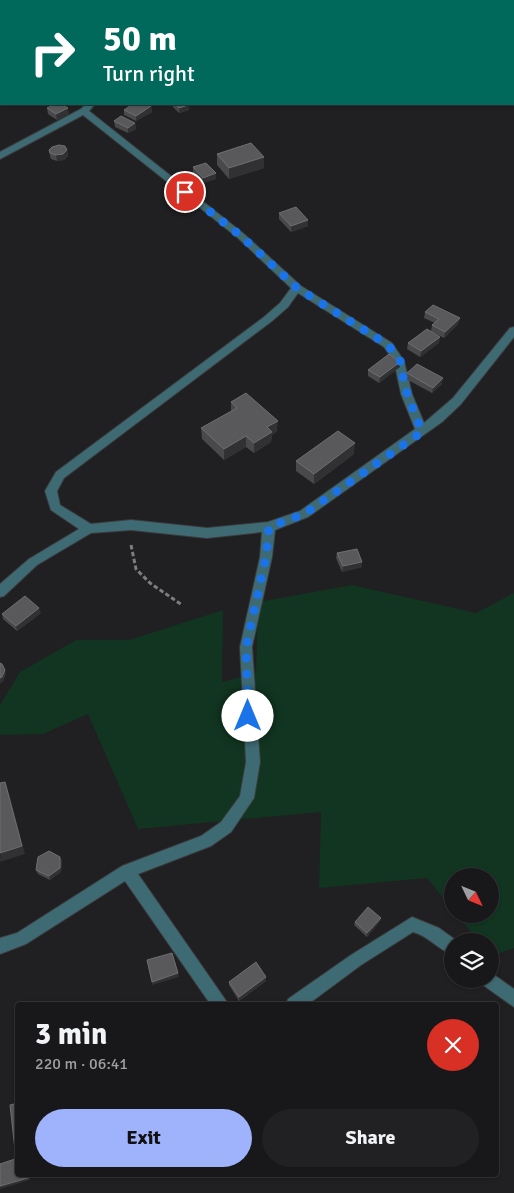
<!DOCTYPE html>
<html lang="en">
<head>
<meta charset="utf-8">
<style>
  :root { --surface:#181719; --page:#212022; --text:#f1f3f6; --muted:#9f9fa2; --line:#363638; --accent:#9fb3fd }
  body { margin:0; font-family:Signika,sans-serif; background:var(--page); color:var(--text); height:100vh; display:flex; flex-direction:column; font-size:19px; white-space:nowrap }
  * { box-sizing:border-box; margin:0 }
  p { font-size:16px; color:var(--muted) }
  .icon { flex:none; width:28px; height:28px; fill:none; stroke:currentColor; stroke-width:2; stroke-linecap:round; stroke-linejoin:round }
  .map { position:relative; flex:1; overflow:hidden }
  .sheet { position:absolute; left:15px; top:1002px; width:484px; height:175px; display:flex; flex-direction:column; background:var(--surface); border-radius:5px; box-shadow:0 1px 4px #0004,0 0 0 1px var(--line) }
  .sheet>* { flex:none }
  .guide { position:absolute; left:0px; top:0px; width:515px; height:105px; box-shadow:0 1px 4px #0004,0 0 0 1px var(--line); background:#00695c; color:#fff; overflow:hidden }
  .needle { width:32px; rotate:133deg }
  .tools { position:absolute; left:444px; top:868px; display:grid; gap:10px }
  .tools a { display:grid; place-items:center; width:55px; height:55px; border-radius:50%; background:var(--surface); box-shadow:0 1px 4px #0004,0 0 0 1px var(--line); font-size:25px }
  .pin { position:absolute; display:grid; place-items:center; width:42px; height:42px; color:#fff; margin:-21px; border:2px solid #fff; border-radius:50%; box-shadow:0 1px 5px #0007 }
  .me { position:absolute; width:55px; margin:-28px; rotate:0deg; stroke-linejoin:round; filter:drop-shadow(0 0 4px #0008) }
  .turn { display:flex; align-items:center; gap:18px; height:105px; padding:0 20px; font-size:22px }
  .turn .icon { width:65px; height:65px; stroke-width:2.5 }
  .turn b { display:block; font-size:35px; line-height:42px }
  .round { display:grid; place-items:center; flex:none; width:52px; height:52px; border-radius:26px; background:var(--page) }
  .summary { display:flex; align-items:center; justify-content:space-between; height:85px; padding:0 20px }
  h1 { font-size:30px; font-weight:700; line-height:38px }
  .action { display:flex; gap:10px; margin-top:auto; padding:10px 20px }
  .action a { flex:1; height:58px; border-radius:30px; background:var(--accent); color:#111; font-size:20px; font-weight:700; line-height:58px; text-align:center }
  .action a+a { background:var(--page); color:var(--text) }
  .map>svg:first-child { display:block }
  .green { fill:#113520 }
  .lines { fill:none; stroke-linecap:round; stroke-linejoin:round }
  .street-casing { stroke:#3b3a3c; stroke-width:2 }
  .path-far1 { stroke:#7d7c7e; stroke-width:2; stroke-dasharray:4 2; stroke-linecap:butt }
  .path { stroke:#7d7c7e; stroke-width:3; stroke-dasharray:4.5 2.5; stroke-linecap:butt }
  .street { fill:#3e6b73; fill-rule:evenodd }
  .wall { fill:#49484a }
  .shaded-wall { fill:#313032 }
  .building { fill:#59585a; stroke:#6f6e70 }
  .route { stroke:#1a73e8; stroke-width:9; stroke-dasharray:0 16.2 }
</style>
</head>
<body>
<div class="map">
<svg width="514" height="1193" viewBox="0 0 514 1193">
  <rect width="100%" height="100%" fill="#201f21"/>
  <g class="green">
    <path d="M 0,0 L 108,0 L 110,1 L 1,1 L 1,97 Z"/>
    <path d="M 352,585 L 476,613 L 514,593 L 514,948 L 491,956 L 490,941 L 479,941 L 456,914 L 490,914 L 490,876 L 452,876 L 452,909 L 427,878 L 319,888 L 321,812 L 138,829 L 88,714 L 43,734 L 0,735 L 0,705 L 20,672 L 76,640 L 129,640 L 223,610 L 222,682 L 256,673 L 258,602 Z"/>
  </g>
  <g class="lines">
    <g class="street-casing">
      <g id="street">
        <path d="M 86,104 L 95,104 L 89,111 L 244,234 L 301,286 L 392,343 L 404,361 L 412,394 L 424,423 L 453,398 L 510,328 L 514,327 L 514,337 L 461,404 L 442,422 L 308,517 L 275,530 L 272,557 L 252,647 L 260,762 L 254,798 L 231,832 L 211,846 L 138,874 L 229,1005 L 211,1005 L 125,881 L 26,944 L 0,954 L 0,938 L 17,933 L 122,866 L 201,836 L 221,822 L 240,796 L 246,762 L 240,647 L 260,557 L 262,532 L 207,538 L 131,530 L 91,533 L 37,565 L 4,596 L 0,597 L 0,584 L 29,559 L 79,529 L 51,510 L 45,491 L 56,472 L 264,317 L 280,303 L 291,288 L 238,238 L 83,115 L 0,159 L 0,152 L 81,109 ZM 298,293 L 384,347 L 394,361 L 401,394 L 415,429 L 300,511 L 268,522 L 207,528 L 131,520 L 91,524 L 60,505 L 57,491 L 64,478 L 272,321 L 288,307 Z"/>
        <path d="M 412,917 L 439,928 L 457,941 L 452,941 L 452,954 C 438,950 429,936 413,932 L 361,965 L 307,1005 L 286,1005 L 288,999 L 351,955 Z"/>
        <path d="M 490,972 L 514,989 L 514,1007 L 483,985 L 481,979 L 490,979 Z"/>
      </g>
    </g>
    <path class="path-far1" d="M 464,1 L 466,0"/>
    <path class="path" d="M 131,545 L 136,569 L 150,583 L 182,605"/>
    <use href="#street" class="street"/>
  </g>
  <g class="wall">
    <path d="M 232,0 L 245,0 L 243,1 L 236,1 Z"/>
    <path d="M 173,104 L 188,104 L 188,105 L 189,110 L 179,113 L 173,107 Z"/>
    <path d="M 151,106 L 152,112 L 136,121 L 124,115 L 124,110 Z"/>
    <path d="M 47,108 L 69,114 L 57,120 L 48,114 Z"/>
    <path d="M 114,121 L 135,123 L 136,129 L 128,133 L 115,127 Z"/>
    <path d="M 49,150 L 67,150 L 68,156 L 64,160 L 57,161 L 51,159 L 50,156 Z"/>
    <path d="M 217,154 L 264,157 L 264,168 L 229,179 L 217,165 Z"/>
    <path d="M 193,167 L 216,179 L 203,183 L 193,173 Z"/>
    <path d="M 279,213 L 308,220 L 308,226 L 291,232 L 279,219 Z"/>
    <path d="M 425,312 L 460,318 L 458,324 L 444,338 L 432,332 L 439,343 L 420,357 L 407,349 L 408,343 L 431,331 L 432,325 L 435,323 L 424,318 Z"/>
    <path d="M 400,367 L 379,383 L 368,376 L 368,370 Z"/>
    <path d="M 407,373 L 442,384 L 432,393 L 406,379 Z"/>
    <path d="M 231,402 L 277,431 L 272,435 L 271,442 L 254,453 L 246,447 L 224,460 L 202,439 L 201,428 L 231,412 Z"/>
    <path d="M 354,454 L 314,484 L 296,471 L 296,461 Z"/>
    <path d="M 337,553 L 362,567 L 342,572 L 336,558 Z"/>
    <path d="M 41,613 L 17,631 L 3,619 L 2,614 Z"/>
    <path d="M 60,857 L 62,861 L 61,872 L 50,880 L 38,874 L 36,870 Z"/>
    <path d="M 380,921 L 367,937 L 354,925 L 355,922 Z"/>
    <path d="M 266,981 L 239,1001 L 229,985 L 229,982 Z"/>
  </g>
  <g class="shaded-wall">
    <path d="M 188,105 L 189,110 L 179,113 L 179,108 Z"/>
    <path d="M 151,106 L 152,112 L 136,121 L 136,116 Z"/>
    <path d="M 68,108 L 69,114 L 57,120 L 56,114 Z"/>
    <path d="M 135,123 L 136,129 L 128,133 L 128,128 Z"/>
    <path d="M 67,150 L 68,156 L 64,160 L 57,161 L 56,155 Z"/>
    <path d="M 264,157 L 264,168 L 229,179 L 229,168 Z"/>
    <path d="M 216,173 L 216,179 L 203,183 L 203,178 Z"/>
    <path d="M 308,220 L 308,226 L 291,232 L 291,226 Z"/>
    <path d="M 460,318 L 458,324 L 444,338 L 445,332 Z"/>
    <path d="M 440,337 L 439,343 L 420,357 L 421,351 Z"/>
    <path d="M 400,362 L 400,367 L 379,383 L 380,377 Z"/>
    <path d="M 443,378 L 442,384 L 432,393 L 433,388 Z"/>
    <path d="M 278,421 L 277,431 L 272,435 L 271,442 L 254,453 L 254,443 L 267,427 Z"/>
    <path d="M 246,436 L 246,447 L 224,460 L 224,449 Z"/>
    <path d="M 355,443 L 354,454 L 314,484 L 314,474 Z"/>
    <path d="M 362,562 L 362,567 L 342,572 L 343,566 Z"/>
    <path d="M 39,608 L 41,613 L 17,631 L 16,626 Z"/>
    <path d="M 5,670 L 6,675 L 3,682 L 0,684 L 0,678 Z"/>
    <path d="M 5,782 L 8,790 L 25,854 L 0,862 Z"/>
    <path d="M 60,857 L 62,861 L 61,872 L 50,880 L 49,876 Z"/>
    <path d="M 381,918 L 380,921 L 367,937 L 367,933 Z"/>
    <path d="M 178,973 L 179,977 L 152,985 L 152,982 Z"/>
    <path d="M 266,977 L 266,981 L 239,1001 L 239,997 Z"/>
    <path d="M 28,1175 L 30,1175 L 30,1180 L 0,1189 L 0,1186 Z"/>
  </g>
  <g class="building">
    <path d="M 215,0 L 227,0 L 230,1 L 213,1 Z"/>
    <path d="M 56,104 L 60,104 L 68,108 L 56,114 L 47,108 Z"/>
    <path d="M 133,104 L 147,104 L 151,106 L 136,116 L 124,110 Z"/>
    <path d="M 175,104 L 188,104 L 188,105 L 179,108 Z"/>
    <path d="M 121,116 L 135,123 L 128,128 L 114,121 Z"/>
    <path d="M 251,143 L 264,157 L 229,168 L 217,154 Z"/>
    <path d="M 59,145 L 65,146 L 67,150 L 63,154 L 56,155 L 50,153 L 49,150 L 52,147 Z"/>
    <path d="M 206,163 L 216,173 L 203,178 L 193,167 Z"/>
    <path d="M 296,207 L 308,220 L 291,226 L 279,213 Z"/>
    <path d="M 433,305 L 460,318 L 445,332 L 432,325 L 439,319 L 425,312 Z"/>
    <path d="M 427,329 L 440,337 L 421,351 L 408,343 Z"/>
    <path d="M 389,354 L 400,362 L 380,377 L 368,370 Z"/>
    <path d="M 417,364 L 443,378 L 433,388 L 407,373 Z"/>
    <path d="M 246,393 L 278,421 L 267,427 L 272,432 L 254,443 L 246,436 L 224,449 L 201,428 L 237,408 L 231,402 Z"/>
    <path d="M 338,431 L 355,443 L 314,474 L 296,461 Z"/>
    <path d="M 357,549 L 362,562 L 343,566 L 337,553 Z"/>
    <path d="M 25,596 L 39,608 L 16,626 L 2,614 Z"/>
    <path d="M 0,663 L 2,664 L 5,670 L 2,677 L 0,678 Z"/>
    <path d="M 5,782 L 22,846 L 0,853 L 0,783 Z"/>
    <path d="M 49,851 L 60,857 L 60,868 L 49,876 L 36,870 L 38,857 Z"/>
    <path d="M 368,907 L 381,918 L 367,933 L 355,922 Z"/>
    <path d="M 172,953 L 178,973 L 152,982 L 147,960 Z"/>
    <path d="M 256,962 L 266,977 L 239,997 L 229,982 Z"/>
    <path d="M 18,1103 L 18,1150 L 15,1150 L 10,1105 Z"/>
    <path d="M 18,1158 L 18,1175 L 28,1175 L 28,1178 L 0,1186 L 0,1164 Z"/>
  </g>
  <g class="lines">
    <path class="route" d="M 185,192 L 241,236 L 297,288 L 388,345 L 400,360 L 405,388 L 422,432 L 304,514 L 269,527 L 266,557 L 246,647 L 248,716"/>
  </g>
</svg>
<div class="tools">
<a><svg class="needle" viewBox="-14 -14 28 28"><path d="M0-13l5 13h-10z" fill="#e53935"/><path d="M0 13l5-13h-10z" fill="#9f9fa2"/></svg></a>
<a><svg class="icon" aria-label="layers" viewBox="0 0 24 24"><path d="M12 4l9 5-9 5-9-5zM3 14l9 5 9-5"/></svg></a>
</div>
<div class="pin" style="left:185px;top:192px;background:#d93025"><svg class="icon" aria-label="arrive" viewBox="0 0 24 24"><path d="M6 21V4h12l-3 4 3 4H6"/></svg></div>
<svg class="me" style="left:248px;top:716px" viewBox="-20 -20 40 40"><circle r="19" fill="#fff"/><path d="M0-13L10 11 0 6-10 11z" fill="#1a73e8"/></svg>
<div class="guide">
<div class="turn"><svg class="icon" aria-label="right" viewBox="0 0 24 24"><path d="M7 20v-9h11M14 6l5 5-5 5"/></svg><div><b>50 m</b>Turn right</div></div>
</div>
<section class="sheet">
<div class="summary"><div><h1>3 min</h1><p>220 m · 06:41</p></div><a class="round" style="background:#d93025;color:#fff"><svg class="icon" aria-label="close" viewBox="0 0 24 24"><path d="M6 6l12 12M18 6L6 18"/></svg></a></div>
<div class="action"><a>Exit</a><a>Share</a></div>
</section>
</div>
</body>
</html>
